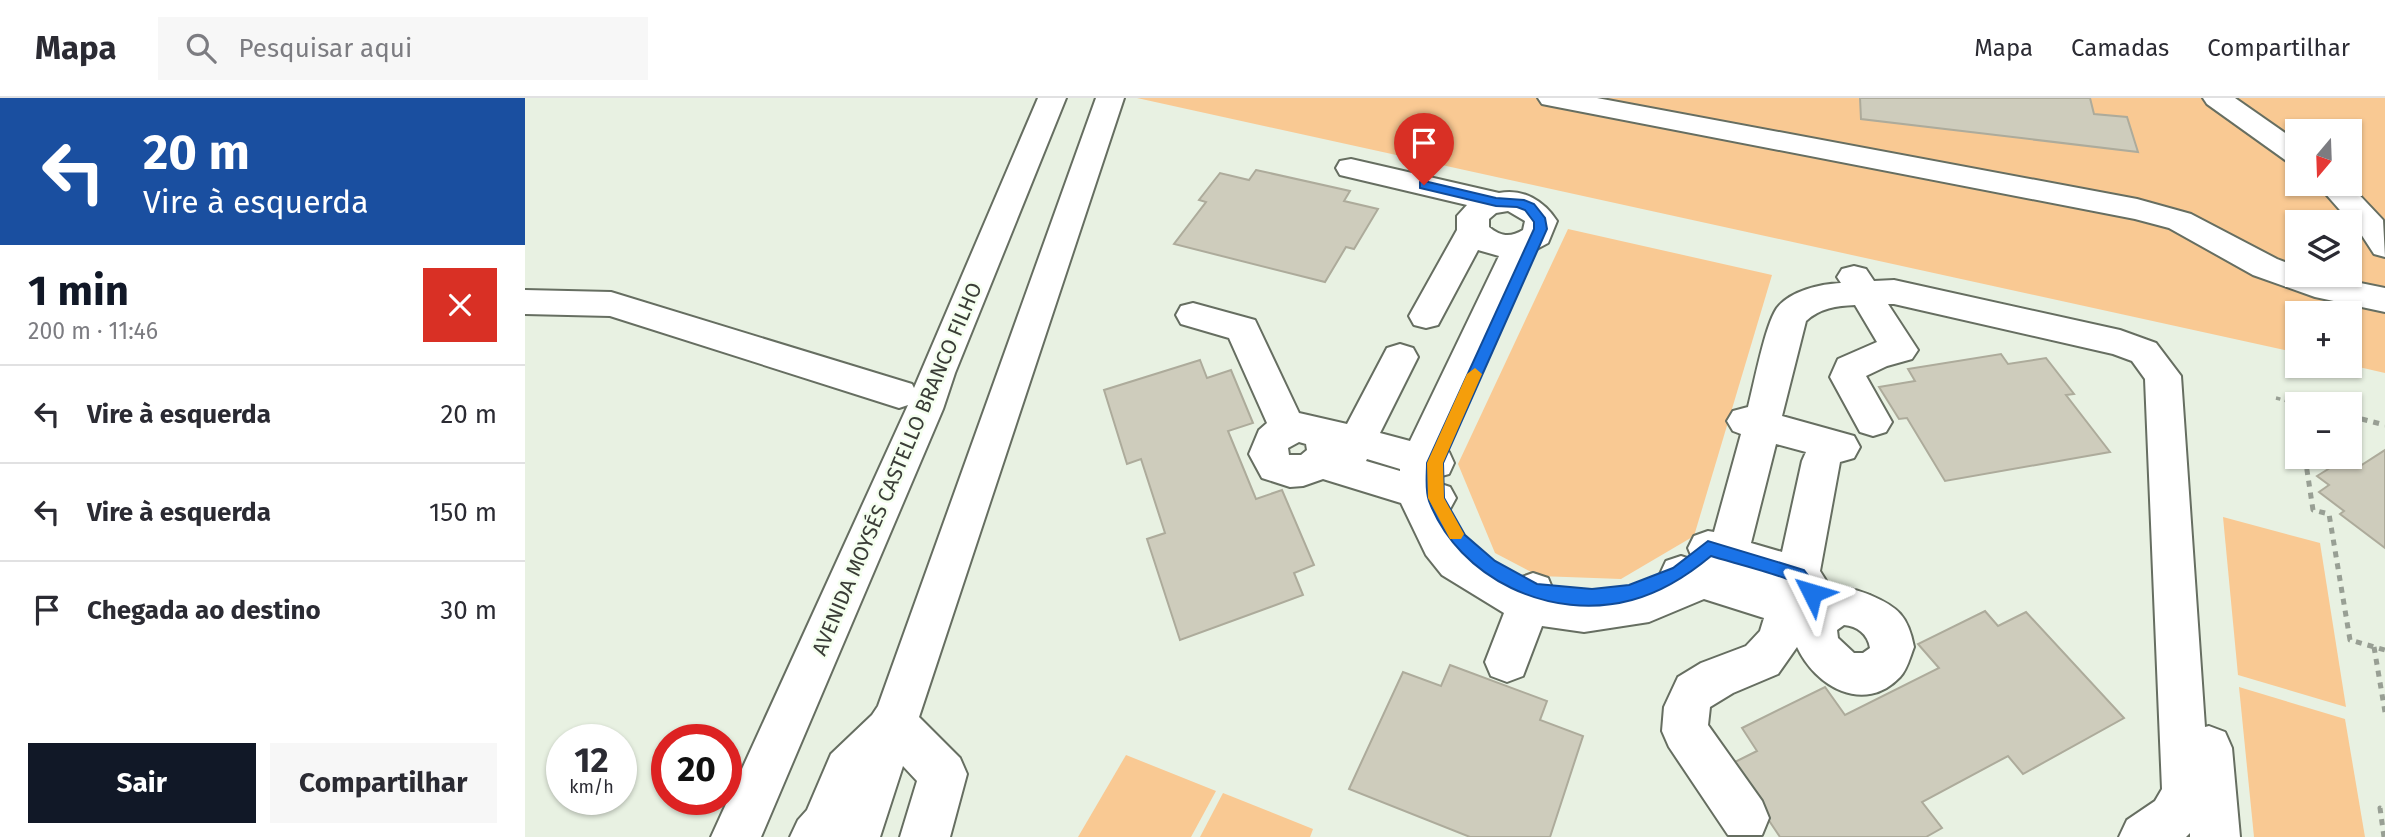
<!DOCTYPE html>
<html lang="pt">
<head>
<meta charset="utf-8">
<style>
  :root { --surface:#fff; --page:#f7f7f7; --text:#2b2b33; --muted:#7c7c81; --line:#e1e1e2; --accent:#111827 }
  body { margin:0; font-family:"Fira Sans",sans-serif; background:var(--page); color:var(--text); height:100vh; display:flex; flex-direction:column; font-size:26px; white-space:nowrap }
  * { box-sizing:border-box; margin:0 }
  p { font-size:23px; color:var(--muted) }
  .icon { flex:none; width:38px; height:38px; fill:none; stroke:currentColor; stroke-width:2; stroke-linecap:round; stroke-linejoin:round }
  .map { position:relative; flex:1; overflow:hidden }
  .side { display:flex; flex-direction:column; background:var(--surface); width:525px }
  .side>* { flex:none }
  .guide { background:#1a4fa0; color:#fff; overflow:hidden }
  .needle { width:46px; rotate:199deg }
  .controls { position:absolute; left:1760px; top:21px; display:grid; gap:14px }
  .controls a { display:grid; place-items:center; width:77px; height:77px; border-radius:0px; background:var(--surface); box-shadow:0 2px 5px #0004; font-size:35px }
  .speed { position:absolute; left:21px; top:626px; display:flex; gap:14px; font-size:35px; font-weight:700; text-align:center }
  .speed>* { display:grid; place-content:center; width:91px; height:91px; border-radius:50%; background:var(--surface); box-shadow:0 2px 5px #0004; line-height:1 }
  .speed small { font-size:18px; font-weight:400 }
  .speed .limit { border:10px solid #d22; background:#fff; color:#111 }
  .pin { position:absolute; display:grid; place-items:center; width:60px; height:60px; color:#fff; margin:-72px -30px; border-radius:50% 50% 50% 0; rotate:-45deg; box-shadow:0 0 7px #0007 }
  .pin .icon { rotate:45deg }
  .me { position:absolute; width:77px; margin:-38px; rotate:310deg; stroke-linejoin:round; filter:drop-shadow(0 0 5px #0008) }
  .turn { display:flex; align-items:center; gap:24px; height:147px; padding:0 28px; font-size:32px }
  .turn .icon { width:91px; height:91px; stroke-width:2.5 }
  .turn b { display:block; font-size:49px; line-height:60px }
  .round { display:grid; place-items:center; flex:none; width:74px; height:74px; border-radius:0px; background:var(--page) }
  .headline { display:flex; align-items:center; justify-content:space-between; height:119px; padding:0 28px }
  h1 { font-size:42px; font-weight:700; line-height:52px; color:var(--accent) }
  .action { display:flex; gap:14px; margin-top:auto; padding:14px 28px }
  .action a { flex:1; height:80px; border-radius:0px; background:var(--accent); color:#fff; font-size:28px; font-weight:700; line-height:80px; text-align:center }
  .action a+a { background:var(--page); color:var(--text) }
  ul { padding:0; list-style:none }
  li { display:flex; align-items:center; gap:21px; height:98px; padding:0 28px; border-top:2px solid var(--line) }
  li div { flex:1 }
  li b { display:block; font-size:26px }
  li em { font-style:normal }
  header { display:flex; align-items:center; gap:42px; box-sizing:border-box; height:98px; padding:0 35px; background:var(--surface); border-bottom:2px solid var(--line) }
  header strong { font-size:33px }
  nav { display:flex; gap:38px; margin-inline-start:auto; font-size:24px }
  .search { width:490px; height:63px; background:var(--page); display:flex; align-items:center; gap:18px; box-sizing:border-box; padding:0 24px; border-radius:0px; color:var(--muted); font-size:26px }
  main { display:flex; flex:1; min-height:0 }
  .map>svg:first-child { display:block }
  .green { fill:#f9c993; fill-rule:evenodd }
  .building { fill:#ceccbc; stroke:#adab9b; stroke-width:2 }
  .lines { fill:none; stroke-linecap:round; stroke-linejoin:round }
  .minor-casing { stroke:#666e61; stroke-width:4 }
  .path-far1 { stroke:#989f94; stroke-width:3.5; stroke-dasharray:4.5 4.5; stroke-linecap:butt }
  .path { stroke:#989f94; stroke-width:5; stroke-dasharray:6 6; stroke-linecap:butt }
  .minor { fill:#fff; fill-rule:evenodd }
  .route { fill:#1a73e8; stroke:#114b97; stroke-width:2 }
  .slow { fill:#f59e0b }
  .labels { text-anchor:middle; stroke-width:5; stroke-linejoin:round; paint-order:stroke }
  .street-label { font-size:21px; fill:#3a3d37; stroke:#f5ffef }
</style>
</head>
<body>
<header>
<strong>Mapa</strong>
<div class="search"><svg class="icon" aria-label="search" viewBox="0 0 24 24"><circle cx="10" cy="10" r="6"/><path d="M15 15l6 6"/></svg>Pesquisar aqui</div>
<nav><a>Mapa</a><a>Camadas</a><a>Compartilhar</a></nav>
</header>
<main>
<section class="side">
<div class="guide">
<div class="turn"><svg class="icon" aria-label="left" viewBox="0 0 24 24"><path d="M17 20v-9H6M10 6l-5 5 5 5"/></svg><div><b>20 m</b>Vire à esquerda</div></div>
</div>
<div class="headline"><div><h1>1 min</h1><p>200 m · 11:46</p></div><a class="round" style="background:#d93025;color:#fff"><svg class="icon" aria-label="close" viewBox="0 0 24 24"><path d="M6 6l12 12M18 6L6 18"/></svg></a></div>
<ul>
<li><svg class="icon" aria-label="left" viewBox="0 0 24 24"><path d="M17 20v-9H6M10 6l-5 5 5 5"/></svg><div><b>Vire à esquerda</b></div><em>20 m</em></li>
<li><svg class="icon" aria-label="left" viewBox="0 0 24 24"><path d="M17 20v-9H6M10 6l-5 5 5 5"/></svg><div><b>Vire à esquerda</b></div><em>150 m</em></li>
<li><svg class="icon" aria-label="arrive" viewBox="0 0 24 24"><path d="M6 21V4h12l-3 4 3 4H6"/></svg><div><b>Chegada ao destino</b></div><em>30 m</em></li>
</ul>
<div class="action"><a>Sair</a><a>Compartilhar</a></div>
</section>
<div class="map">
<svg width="1860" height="739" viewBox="0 0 1860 739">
  <rect width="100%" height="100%" fill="#e8f1e2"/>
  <g class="green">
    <path d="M 612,0 L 1860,0 L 1860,275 L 1825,267 L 1825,215 L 1773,215 L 1773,255 ZM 1773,33 L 1825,33 L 1825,86 L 1773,86 ZM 1773,124 L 1825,124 L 1825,177 L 1773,177 Z"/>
    <path d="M 1043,131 L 1247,177 L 1169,438 L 1096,481 L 1014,478 L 970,455 L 933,366 Z"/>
    <path d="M 1698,419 L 1795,445 L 1821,609 L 1713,577 Z"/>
    <path d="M 1714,589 L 1820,621 L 1840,739 L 1729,739 Z"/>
    <path d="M 601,657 L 691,693 L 666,739 L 553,739 Z"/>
    <path d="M 698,695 L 788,731 L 785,739 L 675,739 Z"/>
  </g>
  <g class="building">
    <path d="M 1335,0 L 1565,0 L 1569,16 L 1602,19 L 1613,54 L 1336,21 Z"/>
    <path d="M 731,72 L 825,93 L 819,103 L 853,111 L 829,151 L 821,149 L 800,184 L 649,146 L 681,104 L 674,102 L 695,75 L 724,82 Z"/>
    <path d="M 1476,256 L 1483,266 L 1521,260 L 1549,296 L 1541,297 L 1585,354 L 1420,383 L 1382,320 L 1374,321 L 1354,289 L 1390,283 L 1383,271 Z"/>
    <path d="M 675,262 L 682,280 L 706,272 L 728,325 L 703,333 L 731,401 L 757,392 L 789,467 L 769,475 L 778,497 L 655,542 L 622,441 L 640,435 L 616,361 L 602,366 L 579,292 Z"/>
    <path d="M 1860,352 L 1860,450 L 1815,416 L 1819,413 L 1794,394 L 1804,387 L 1792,378 L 1823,359 L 1835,368 Z"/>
    <path d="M 1460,513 L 1473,528 L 1501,514 L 1599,620 L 1498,676 L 1483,658 L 1397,704 L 1417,730 L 1401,739 L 1255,739 L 1206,666 L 1232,653 L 1217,630 L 1300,589 L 1320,617 L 1414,570 L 1393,546 Z"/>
    <path d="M 925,567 L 1022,603 L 1015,622 L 1058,638 L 1025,739 L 945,739 L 824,691 L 878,574 L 916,588 Z"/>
  </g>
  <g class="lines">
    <g class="minor-casing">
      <g id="minor">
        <path d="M 513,0 L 541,0 L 430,275 L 418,311 L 236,739 L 186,739 L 383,307 L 374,310 L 85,218 L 0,216 L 0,192 L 86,194 L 387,286 L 389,290 Z"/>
        <path d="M 571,0 L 599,0 L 394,619 L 435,660 L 442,676 L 425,739 L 375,739 L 392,683 L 378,668 L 355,739 L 265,739 L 273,722 L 282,712 L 306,656 L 347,617 L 353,608 Z"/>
        <path d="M 1013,0 L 1072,0 L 1612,101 L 1666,116 L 1752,161 L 1773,169 L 1773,177 L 1796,177 L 1860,190 L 1860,214 L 1790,199 L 1728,177 L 1644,130 L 1610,121 L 1027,8 L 1017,6 Z"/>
        <path d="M 1678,0 L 1710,0 L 1773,44 L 1773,67 L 1763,64 L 1682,6 Z"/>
        <path d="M 826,61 L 974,95 C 998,90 1019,103 1032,123 L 1023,145 L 1008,153 L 918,352 L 924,354 L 929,365 L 924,376 L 913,379 L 913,385 L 925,389 L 931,400 L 925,411 L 919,413 C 940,452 958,459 994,480 L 1008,475 L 1023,480 L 1028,492 C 1065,497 1103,494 1137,480 L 1135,476 L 1141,463 L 1156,458 L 1168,462 L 1163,450 L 1169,438 L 1183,433 L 1189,434 L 1216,336 L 1208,333 L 1202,323 L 1208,313 L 1223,309 C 1229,286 1240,227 1252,210 C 1265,193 1295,186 1316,185 L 1312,179 L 1317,171 L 1329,168 L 1341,171 L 1349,183 L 1369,182 L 1595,232 L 1631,245 L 1656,278 L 1680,629 L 1684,628 L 1700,634 L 1707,650 L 1715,739 L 1665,739 L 1665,735 L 1661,739 L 1594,739 L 1602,722 L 1630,703 L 1637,691 L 1620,281 L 1607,263 L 1588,256 L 1369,206 L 1363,206 L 1393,252 L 1387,261 L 1362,268 L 1341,278 L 1367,324 L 1361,334 L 1348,338 L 1335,334 L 1305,279 L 1313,261 L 1352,244 L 1330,207 C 1311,208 1295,210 1281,223 L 1257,318 L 1329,338 L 1335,349 L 1329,360 L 1315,364 L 1295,473 L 1307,492 C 1321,488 1331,492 1345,497 C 1373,509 1383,518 1389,549 C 1385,559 1382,572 1375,579 C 1339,617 1290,588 1272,549 L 1253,576 L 1208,595 L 1185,609 L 1183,627 L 1237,703 L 1244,720 L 1237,737 L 1203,737 L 1144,649 L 1137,633 L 1139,609 L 1153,579 L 1176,565 L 1221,548 L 1235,533 L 1239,520 L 1179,501 L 1124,524 L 1059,534 L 1017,528 L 998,578 L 982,584 L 966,578 L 960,564 L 979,515 L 917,477 L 901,457 L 876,405 L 798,381 L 778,388 L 765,389 L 737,380 L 724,356 L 734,332 L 742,325 L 704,240 L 656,226 L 651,217 L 656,208 L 668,205 L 730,222 L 774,315 L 822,326 L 862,250 L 875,246 L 888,250 L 893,259 L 855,335 L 885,343 L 974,158 L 953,152 L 913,227 L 901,230 L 889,227 L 884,218 L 932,132 L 932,118 L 942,107 L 815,77 L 811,70 L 815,63 ZM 983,113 L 1000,123 L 998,132 C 985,140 975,138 964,129 L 964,121 L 971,115 ZM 774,344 L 781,346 L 782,352 L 776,357 L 764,357 L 763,350 ZM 1251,346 L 1281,354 L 1277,363 L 1257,454 L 1226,445 ZM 842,361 L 875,371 L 875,373 L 841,363 ZM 1319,527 C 1332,528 1343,536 1345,550 L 1338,555 L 1329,555 L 1313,540 L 1312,532 Z"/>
        <path d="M 1792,86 L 1824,86 L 1858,122 L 1860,159 L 1849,156 L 1836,136 Z"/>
      </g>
    </g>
    <g class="path-far1">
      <path d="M 1751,300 L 1775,306"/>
      <path d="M 1825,318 L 1829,319"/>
    </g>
    <g class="path">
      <path d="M 1825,318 L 1860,327"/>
      <path d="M 1780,359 L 1788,412 L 1804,416 L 1825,542 L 1860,552"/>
      <path d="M 1849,549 L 1860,614"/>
      <path d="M 1859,739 L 1855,710 L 1860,712"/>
    </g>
    <use href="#minor" class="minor"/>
  </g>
  <path class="route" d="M 899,83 L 971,100 L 999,102 L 1009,106 L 1020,120 L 1022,131 L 918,365 L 919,400 L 940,437 L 970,463 L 1012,486 L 1067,491 L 1104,487 L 1148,470 L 1183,443 L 1279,472 L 1296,495 L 1293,501 C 1278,506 1277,492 1268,484 C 1258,477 1201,463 1186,458 C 1162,478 1137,494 1107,502 C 1026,524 934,481 904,403 C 900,392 902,377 902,365 L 1009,131 L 1009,124 L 1000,112 L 992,109 L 971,108 L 895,90 L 895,84 Z"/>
  <path class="slow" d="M 950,270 L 957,276 L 918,365 L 919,400 L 939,436 L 936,441 L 925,441 L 903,400 L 902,365 L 942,276 Z"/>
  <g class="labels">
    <g class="street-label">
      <text transform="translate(372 371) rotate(-67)" y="7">AVENIDA MOYSÉS CASTELLO BRANCO FILHO</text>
    </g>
  </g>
</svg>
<div class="controls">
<a><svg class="needle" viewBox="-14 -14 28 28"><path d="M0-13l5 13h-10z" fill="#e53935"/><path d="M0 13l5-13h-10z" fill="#7c7c81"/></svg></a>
<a><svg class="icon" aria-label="layers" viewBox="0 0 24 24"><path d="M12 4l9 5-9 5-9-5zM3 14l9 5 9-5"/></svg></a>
<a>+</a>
<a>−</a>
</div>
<div class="speed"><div>12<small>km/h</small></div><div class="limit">20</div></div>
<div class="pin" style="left:899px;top:87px;background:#d93025"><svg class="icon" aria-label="arrive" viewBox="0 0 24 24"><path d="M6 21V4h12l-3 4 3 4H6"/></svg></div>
<svg class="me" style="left:1287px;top:495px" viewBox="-20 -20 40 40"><path d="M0-17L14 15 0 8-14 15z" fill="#1a73e8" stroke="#fff" stroke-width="4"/></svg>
</div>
</main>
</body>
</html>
